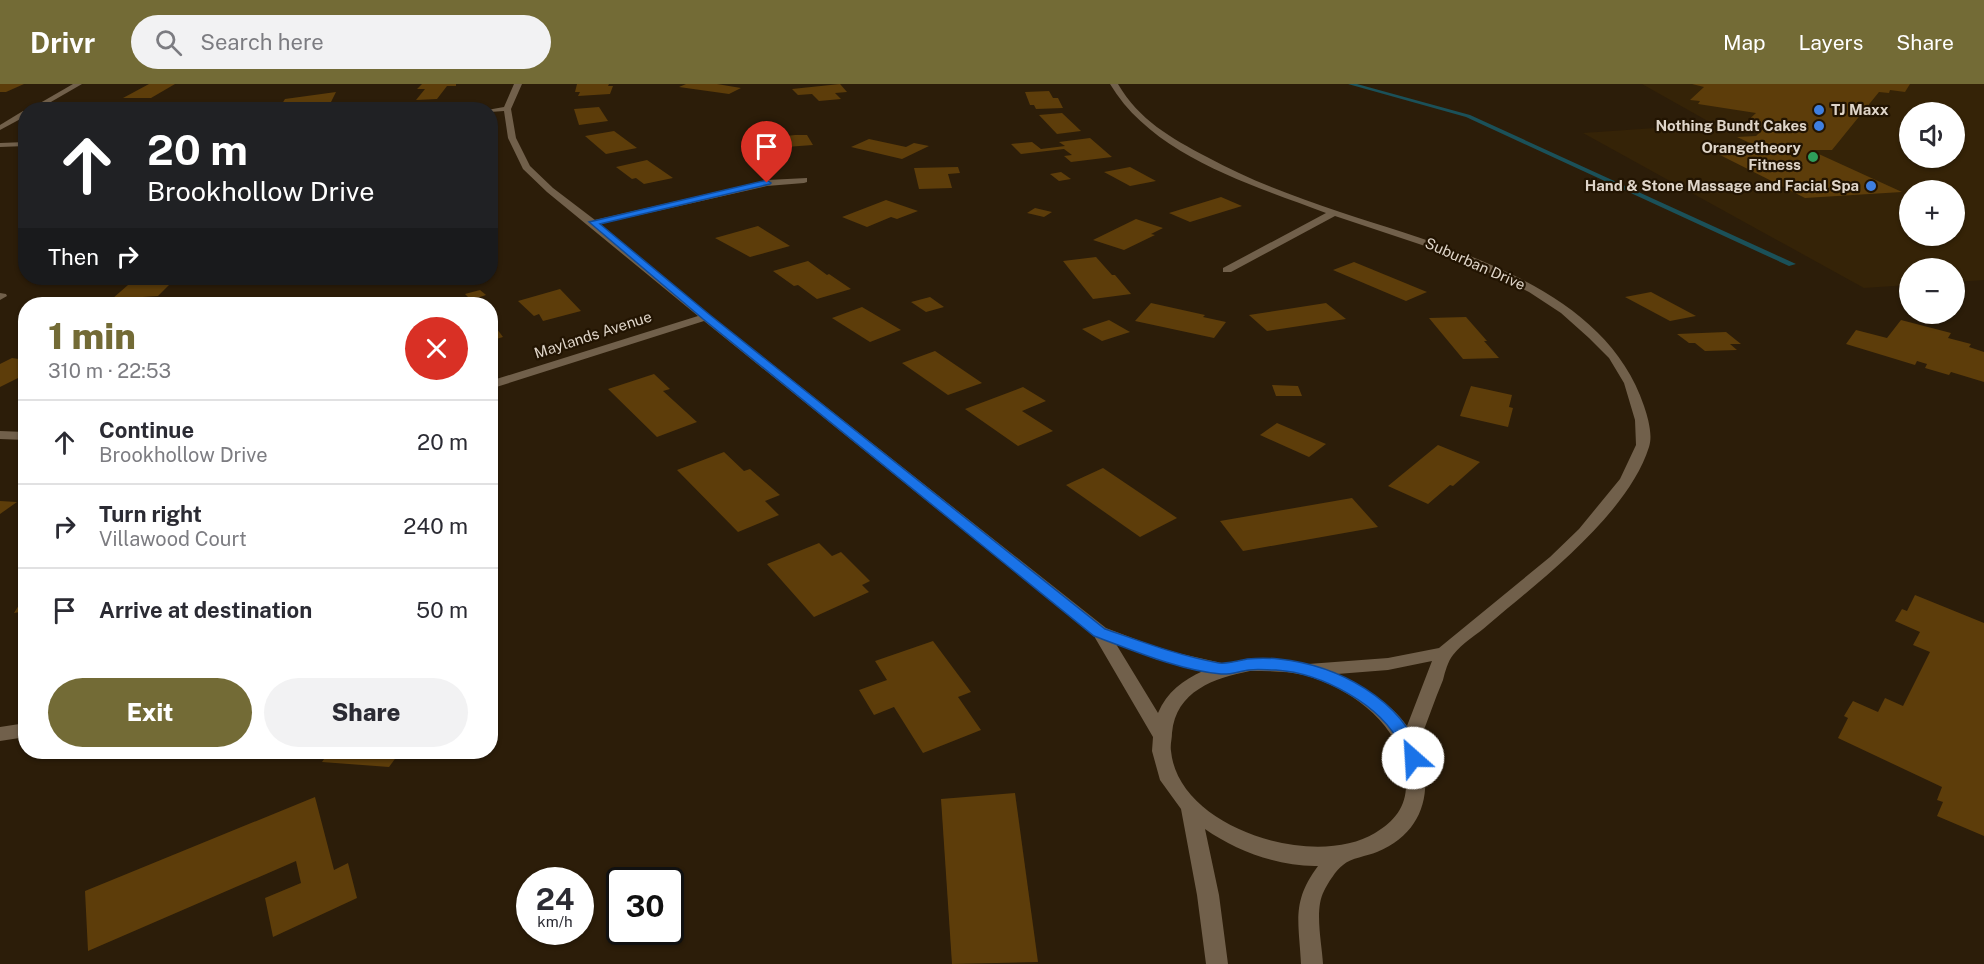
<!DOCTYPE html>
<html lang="en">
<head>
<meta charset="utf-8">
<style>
  :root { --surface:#fff; --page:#f2f2f3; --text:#2b2b33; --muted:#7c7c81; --line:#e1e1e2; --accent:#736b36 }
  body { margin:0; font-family:"Public Sans",sans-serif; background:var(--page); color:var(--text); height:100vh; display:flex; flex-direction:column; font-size:22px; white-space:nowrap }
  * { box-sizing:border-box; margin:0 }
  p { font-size:20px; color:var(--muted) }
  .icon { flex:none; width:33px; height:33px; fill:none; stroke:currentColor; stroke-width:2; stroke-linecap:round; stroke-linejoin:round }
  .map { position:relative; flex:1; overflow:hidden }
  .panel { position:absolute; left:18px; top:213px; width:480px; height:462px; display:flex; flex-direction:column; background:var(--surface); border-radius:24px; box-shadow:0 2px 4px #0004 }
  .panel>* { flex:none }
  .top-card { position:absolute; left:18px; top:18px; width:480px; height:183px; border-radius:24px; box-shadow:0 2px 4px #0004; background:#202124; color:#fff; overflow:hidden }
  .tools { position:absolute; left:1899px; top:18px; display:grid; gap:12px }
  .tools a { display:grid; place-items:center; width:66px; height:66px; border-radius:50%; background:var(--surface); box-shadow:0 2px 4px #0004; font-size:30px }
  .speed { position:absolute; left:516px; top:783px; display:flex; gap:12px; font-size:30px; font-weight:700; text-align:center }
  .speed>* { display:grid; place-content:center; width:78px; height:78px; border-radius:50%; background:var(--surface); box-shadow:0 2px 4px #0004; line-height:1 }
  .speed small { font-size:15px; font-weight:400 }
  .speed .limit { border:3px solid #111; border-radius:9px; background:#fff; color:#111 }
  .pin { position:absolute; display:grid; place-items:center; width:51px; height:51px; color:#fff; margin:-62px -26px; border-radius:50% 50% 50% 0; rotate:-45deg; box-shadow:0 0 6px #0007 }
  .pin .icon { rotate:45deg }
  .me { position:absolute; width:66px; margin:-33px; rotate:334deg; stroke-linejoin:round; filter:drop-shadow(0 0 4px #0008) }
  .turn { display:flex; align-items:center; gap:21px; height:126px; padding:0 30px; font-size:27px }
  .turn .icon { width:78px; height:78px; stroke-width:2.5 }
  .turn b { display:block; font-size:42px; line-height:51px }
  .then { display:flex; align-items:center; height:57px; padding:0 30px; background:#0003; gap:12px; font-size:22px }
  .round { display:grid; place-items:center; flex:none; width:63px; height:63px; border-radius:32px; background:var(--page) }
  .head { display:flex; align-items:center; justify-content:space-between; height:102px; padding:0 30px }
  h1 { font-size:36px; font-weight:800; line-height:45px; color:var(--accent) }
  .primary-button { display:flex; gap:12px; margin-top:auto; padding:12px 30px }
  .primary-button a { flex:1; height:69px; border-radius:36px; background:var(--accent); color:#fff; font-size:24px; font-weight:800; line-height:69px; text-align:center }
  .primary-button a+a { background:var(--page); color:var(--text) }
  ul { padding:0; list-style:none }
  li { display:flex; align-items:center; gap:18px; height:84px; padding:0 30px; border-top:2px solid var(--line) }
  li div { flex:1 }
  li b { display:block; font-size:22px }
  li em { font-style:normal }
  header { display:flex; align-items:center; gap:36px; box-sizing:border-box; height:84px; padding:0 30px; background:var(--accent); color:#fff }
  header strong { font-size:28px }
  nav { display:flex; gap:33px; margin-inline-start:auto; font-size:21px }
  .search { width:420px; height:54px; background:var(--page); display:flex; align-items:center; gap:15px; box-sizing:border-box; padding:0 21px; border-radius:33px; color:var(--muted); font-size:22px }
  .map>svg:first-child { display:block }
  .built { fill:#352307; fill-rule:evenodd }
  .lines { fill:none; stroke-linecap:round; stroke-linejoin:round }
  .stream { fill:#1b5159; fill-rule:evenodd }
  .building { fill:#5d3d0a }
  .street { fill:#71604b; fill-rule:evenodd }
  .route { fill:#1a73e8; stroke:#114b97; stroke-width:1.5 }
  .shop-dot { fill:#3f7fe0; stroke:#221402; stroke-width:2 }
  .leisure-dot { fill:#2e9e5b; stroke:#221402; stroke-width:2 }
  .labels { text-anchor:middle; stroke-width:4.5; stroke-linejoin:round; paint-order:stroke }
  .far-poi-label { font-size:15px; font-weight:bold; fill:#dfd5c9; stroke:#221402; text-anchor:end }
  .far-street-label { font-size:15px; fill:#dfd5c9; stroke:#221402 }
</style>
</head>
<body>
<header>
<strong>Drivr</strong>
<div class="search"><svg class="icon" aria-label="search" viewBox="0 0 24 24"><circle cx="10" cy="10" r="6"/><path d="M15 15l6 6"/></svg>Search here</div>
<nav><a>Map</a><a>Layers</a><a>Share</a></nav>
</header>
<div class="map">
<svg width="1984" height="880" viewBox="0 0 1984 880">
  <rect width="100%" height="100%" fill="#2c1d09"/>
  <path class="built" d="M 1642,0 L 1984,0 L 1984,196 L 1955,198 L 1954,184 L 1910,184 L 1909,201 L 1864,204 L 1583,49 L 1713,40 ZM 1910,28 L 1954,28 L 1954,74 L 1910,74 ZM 1910,106 L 1954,106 L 1954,152 L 1910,152 Z"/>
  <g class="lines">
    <path class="stream" d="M 1348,0 L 1357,0 L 1470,31 L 1796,180 L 1789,182 L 1466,33 Z"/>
  </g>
  <g class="building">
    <path d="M 0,0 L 24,0 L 6,8 L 0,8 Z"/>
    <path d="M 149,0 L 175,0 L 151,14 L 123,14 Z"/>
    <path d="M 422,0 L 456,0 L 456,2 L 447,2 L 437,15 L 416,16 L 425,5 L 417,5 Z"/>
    <path d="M 577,0 L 609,0 L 608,2 L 613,2 L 610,10 L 578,12 L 580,8 L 575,8 Z"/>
    <path d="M 686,0 L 717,0 L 741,4 L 729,10 L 679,3 Z"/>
    <path d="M 840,0 L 847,8 L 835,9 L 841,15 L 819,17 L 812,10 L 798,11 L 792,5 Z"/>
    <path d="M 1692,0 L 1910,0 L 1905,8 L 1890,6 L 1889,9 L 1879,8 L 1832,66 L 1810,66 L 1902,108 L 1805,114 L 1720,71 L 1769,68 L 1737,53 L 1756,52 L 1765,43 L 1744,40 L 1756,29 L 1698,20 L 1700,17 L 1690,16 L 1704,3 Z"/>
    <path d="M 1049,7 L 1053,14 L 1058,14 L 1063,24 L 1036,25 L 1034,21 L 1030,21 L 1025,8 Z"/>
    <path d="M 336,8 L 331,18 L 280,23 L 285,15 Z"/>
    <path d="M 599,23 L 608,37 L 579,41 L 574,25 Z"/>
    <path d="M 1062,29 L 1081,47 L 1057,50 L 1039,31 Z"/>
    <path d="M 614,47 L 637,64 L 606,70 L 585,52 Z"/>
    <path d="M 795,51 L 807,51 L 813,61 L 746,66 L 742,57 Z"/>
    <path d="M 1090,54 L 1112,73 L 1071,78 L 1064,72 L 1072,71 L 1064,65 L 1021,70 L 1011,60 L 1032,58 L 1041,65 L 1065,62 L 1059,58 Z"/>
    <path d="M 869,55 L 906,63 L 914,59 L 929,62 L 902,75 L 851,63 Z"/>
    <path d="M 647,76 L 673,94 L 644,100 L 636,94 L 632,95 L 616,83 Z"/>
    <path d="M 958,83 L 960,89 L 948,90 L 952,104 L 919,105 L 914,84 Z"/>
    <path d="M 1130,83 L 1156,97 L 1130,102 L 1104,88 Z"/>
    <path d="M 1061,88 L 1071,95 L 1059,97 L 1050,90 Z"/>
    <path d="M 1221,113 L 1242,122 L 1190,138 L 1169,129 Z"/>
    <path d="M 886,116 L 918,127 L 897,135 L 891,133 L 867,143 L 842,133 Z"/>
    <path d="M 1035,124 L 1052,128 L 1044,133 L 1027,129 Z"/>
    <path d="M 1136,135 L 1163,144 L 1151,150 L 1155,151 L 1124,166 L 1093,156 Z"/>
    <path d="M 758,142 L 790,162 L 750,173 L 715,154 Z"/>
    <path d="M 1096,173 L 1112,191 L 1115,191 L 1131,210 L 1093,215 L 1063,177 Z"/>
    <path d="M 808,177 L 827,191 L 829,190 L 851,205 L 817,215 L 798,201 L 794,202 L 773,187 Z"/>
    <path d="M 1354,178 L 1427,208 L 1406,217 L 1333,186 Z"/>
    <path d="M 136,194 L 164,194 L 161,197 L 174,196 L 158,212 L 112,215 Z"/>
    <path d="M 560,205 L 581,227 L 543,237 L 539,230 L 534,232 L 518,217 Z"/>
    <path d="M 480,206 L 486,211 L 471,216 L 465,210 Z"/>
    <path d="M 1651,208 L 1696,232 L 1670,237 L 1625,213 Z"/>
    <path d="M 930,213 L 944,223 L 926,228 L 911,218 Z"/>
    <path d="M 1151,219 L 1205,231 L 1203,233 L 1226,238 L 1214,254 L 1135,237 Z"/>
    <path d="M 1326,219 L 1346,235 L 1267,247 L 1249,231 Z"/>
    <path d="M 862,223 L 901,246 L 870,258 L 832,234 Z"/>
    <path d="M 1466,233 L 1487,257 L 1484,257 L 1499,274 L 1463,275 L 1429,234 Z"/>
    <path d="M 1109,236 L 1130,248 L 1102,257 L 1082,245 Z"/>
    <path d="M 1901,236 L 1951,249 L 1948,254 L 1971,260 L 1969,263 L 1984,268 L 1984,298 L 1951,288 L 1949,291 L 1925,284 L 1927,280 L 1917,277 L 1915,281 L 1846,260 L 1856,246 L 1887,254 Z"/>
    <path d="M 497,245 L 503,253 L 493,256 L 490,246 Z"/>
    <path d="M 1726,248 L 1741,260 L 1730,260 L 1737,266 L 1705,267 L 1695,259 L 1689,259 L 1677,250 Z"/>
    <path d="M 935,267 L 982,299 L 948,311 L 902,279 Z"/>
    <path d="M 12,274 L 26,276 L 26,290 L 0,303 L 0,280 Z"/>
    <path d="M 654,290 L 670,305 L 663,307 L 697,338 L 657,353 L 608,305 Z"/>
    <path d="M 1272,301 L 1298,302 L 1302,312 L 1276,312 Z"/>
    <path d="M 1471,302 L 1512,311 L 1509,323 L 1513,324 L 1508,343 L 1460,332 Z"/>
    <path d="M 1023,303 L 1046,317 L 1022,327 L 1053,347 L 1018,362 L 965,325 Z"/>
    <path d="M 1277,339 L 1326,360 L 1309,373 L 1260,351 Z"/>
    <path d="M 1438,361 L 1480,378 L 1453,402 L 1450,401 L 1428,420 L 1388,402 Z"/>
    <path d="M 724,368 L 744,387 L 750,385 L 780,411 L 765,417 L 779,431 L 738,448 L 677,386 Z"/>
    <path d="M 1103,384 L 1177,434 L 1140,453 L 1066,401 Z"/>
    <path d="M 1352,414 L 1378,443 L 1243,467 L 1220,437 Z"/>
    <path d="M 0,417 L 17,418 L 0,430 Z"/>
    <path d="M 819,459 L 832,472 L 841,468 L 870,497 L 862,501 L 869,508 L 814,533 L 767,480 Z"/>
    <path d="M 26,510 L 26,527 L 14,529 Z"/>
    <path d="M 1915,511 L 1984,539 L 1984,752 L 1937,732 L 1943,718 L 1937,716 L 1942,703 L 1838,654 L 1848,634 L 1844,632 L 1853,617 L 1878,628 L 1885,614 L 1903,622 L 1930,568 L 1913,561 L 1920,548 L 1895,537 L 1902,525 L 1907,527 Z"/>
    <path d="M 933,557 L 971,608 L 958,613 L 981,646 L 923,669 L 894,623 L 874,631 L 859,606 L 887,596 L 875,577 Z"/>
    <path d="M 329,668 L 400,668 L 389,683 L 322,678 Z"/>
    <path d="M 1015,709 L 1038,878 L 952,880 L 941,715 Z"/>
    <path d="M 315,713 L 334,786 L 348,779 L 357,814 L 273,853 L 265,814 L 301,799 L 296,777 L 88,867 L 85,807 Z"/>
  </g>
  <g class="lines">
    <g class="street">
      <path d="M 73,0 L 82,0 L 37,26 L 28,26 Z"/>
      <path d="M 514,0 L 522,0 L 511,25 L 516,54 L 530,82 L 553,104 L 595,136 L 767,96 L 807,94 L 807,98 L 804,99 L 767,102 L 600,140 L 710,231 L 1106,544 L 1164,566 L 1226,580 L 1250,575 L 1287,576 L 1308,580 L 1388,574 L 1439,564 L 1550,473 L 1579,445 L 1620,395 L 1636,361 L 1635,336 L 1624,299 L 1609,274 L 1589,254 L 1561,229 L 1529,208 L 1455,172 L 1335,132 L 1231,188 L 1223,188 L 1223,184 L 1326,129 C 1252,101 1153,72 1110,0 L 1118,0 C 1139,36 1171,54 1207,73 C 1249,96 1295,113 1340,128 C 1448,164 1604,201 1644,322 C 1648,334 1653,351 1649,363 C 1628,430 1541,496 1489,540 C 1478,550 1462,559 1453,571 C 1448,577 1445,588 1443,596 C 1434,617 1427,639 1418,661 C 1434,705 1425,748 1377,768 C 1367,772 1351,774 1343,781 C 1336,786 1328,799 1324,807 C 1314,826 1322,859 1323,880 L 1301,880 C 1299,838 1291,818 1318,782 C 1280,783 1236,767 1205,745 L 1219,811 L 1228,880 L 1206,880 L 1197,811 L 1181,725 L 1160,696 L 1152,667 L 1153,653 L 1094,552 L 704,237 L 490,305 L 490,297 L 698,232 L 547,108 L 523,85 L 508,54 L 504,27 L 490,28 L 490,26 L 487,26 L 504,23 ZM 1116,560 L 1155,575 L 1203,587 C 1183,596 1167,608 1158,629 ZM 1432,577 L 1407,642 C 1390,618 1363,602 1337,590 L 1388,586 ZM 1250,587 C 1268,587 1287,587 1304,591 C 1354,605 1405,644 1406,698 C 1407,722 1395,737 1375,749 C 1314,786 1178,744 1171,667 C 1170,661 1172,655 1172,649 C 1176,607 1214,594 1250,587 Z"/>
      <path d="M 23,27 L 26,27 L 26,32 L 0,46 L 0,41 Z"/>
      <path d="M 26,58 L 26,62 L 0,63 L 0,59 Z"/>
      <path d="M 0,209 L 6,210 L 7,212 L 0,216 Z"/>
      <path d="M 0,347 L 26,348 L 26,356 L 0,355 Z"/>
      <path d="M 26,639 L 26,653 L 0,657 L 0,643 Z"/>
    </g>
  </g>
  <path class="route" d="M 767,96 L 771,99 L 770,100 L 600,140 L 710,231 L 1105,545 C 1143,558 1180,572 1219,579 C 1228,580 1238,577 1247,575 C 1257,574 1269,574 1279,575 C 1337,581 1403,615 1422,674 L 1419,679 L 1413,681 L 1407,679 C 1404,674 1403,668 1401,662 C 1381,620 1321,589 1276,586 C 1267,586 1257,585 1249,586 C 1240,587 1230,591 1221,590 C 1181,587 1132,566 1094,552 L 703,235 L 589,138 Z"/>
  <g class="shop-dot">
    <circle cx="1819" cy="26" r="6"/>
    <circle cx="1819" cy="42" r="6"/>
    <circle cx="1871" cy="102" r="6"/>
  </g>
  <circle class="leisure-dot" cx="1813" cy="73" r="6"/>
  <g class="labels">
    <g class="far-poi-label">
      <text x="1831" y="31" text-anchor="start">TJ Maxx</text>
      <text x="1807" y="47">Nothing Bundt Cakes</text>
      <text x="1801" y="69">Orangetheory<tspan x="1801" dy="17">Fitness</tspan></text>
      <text x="1859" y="107">Hand &amp; Stone Massage and Facial Spa</text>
    </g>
    <g class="far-street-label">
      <text transform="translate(1475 180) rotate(24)" y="5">Suburban Drive</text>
      <text transform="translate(593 251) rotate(-18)" y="5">Maylands Avenue</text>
    </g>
  </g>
</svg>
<div class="tools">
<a><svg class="icon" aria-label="sound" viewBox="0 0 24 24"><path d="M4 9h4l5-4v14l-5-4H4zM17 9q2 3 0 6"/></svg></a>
<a>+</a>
<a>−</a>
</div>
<div class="speed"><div>24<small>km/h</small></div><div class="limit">30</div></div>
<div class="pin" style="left:767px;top:99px;background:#d93025"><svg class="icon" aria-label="arrive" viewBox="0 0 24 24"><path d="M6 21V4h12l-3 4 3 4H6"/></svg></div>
<svg class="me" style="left:1413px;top:674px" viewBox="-20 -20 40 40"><circle r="19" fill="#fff"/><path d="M0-13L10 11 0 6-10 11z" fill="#1a73e8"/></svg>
<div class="top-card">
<div class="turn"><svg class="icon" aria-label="ahead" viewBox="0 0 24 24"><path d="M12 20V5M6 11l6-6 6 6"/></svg><div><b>20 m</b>Brookhollow Drive</div></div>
<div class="then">Then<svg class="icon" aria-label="right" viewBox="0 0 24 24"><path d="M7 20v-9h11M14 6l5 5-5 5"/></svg></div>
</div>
<section class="panel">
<div class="head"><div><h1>1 min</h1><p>310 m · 22:53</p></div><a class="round" style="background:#d93025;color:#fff"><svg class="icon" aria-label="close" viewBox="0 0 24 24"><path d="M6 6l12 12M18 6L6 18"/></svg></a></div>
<ul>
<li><svg class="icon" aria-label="ahead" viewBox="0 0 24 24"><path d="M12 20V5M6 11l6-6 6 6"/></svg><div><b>Continue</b><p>Brookhollow Drive</p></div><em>20 m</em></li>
<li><svg class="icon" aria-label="right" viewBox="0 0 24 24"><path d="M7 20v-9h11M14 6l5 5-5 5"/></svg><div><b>Turn right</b><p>Villawood Court</p></div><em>240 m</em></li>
<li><svg class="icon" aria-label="arrive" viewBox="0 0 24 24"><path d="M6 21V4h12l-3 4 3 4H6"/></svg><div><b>Arrive at destination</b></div><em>50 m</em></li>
</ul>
<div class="primary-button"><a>Exit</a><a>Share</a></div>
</section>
</div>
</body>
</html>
